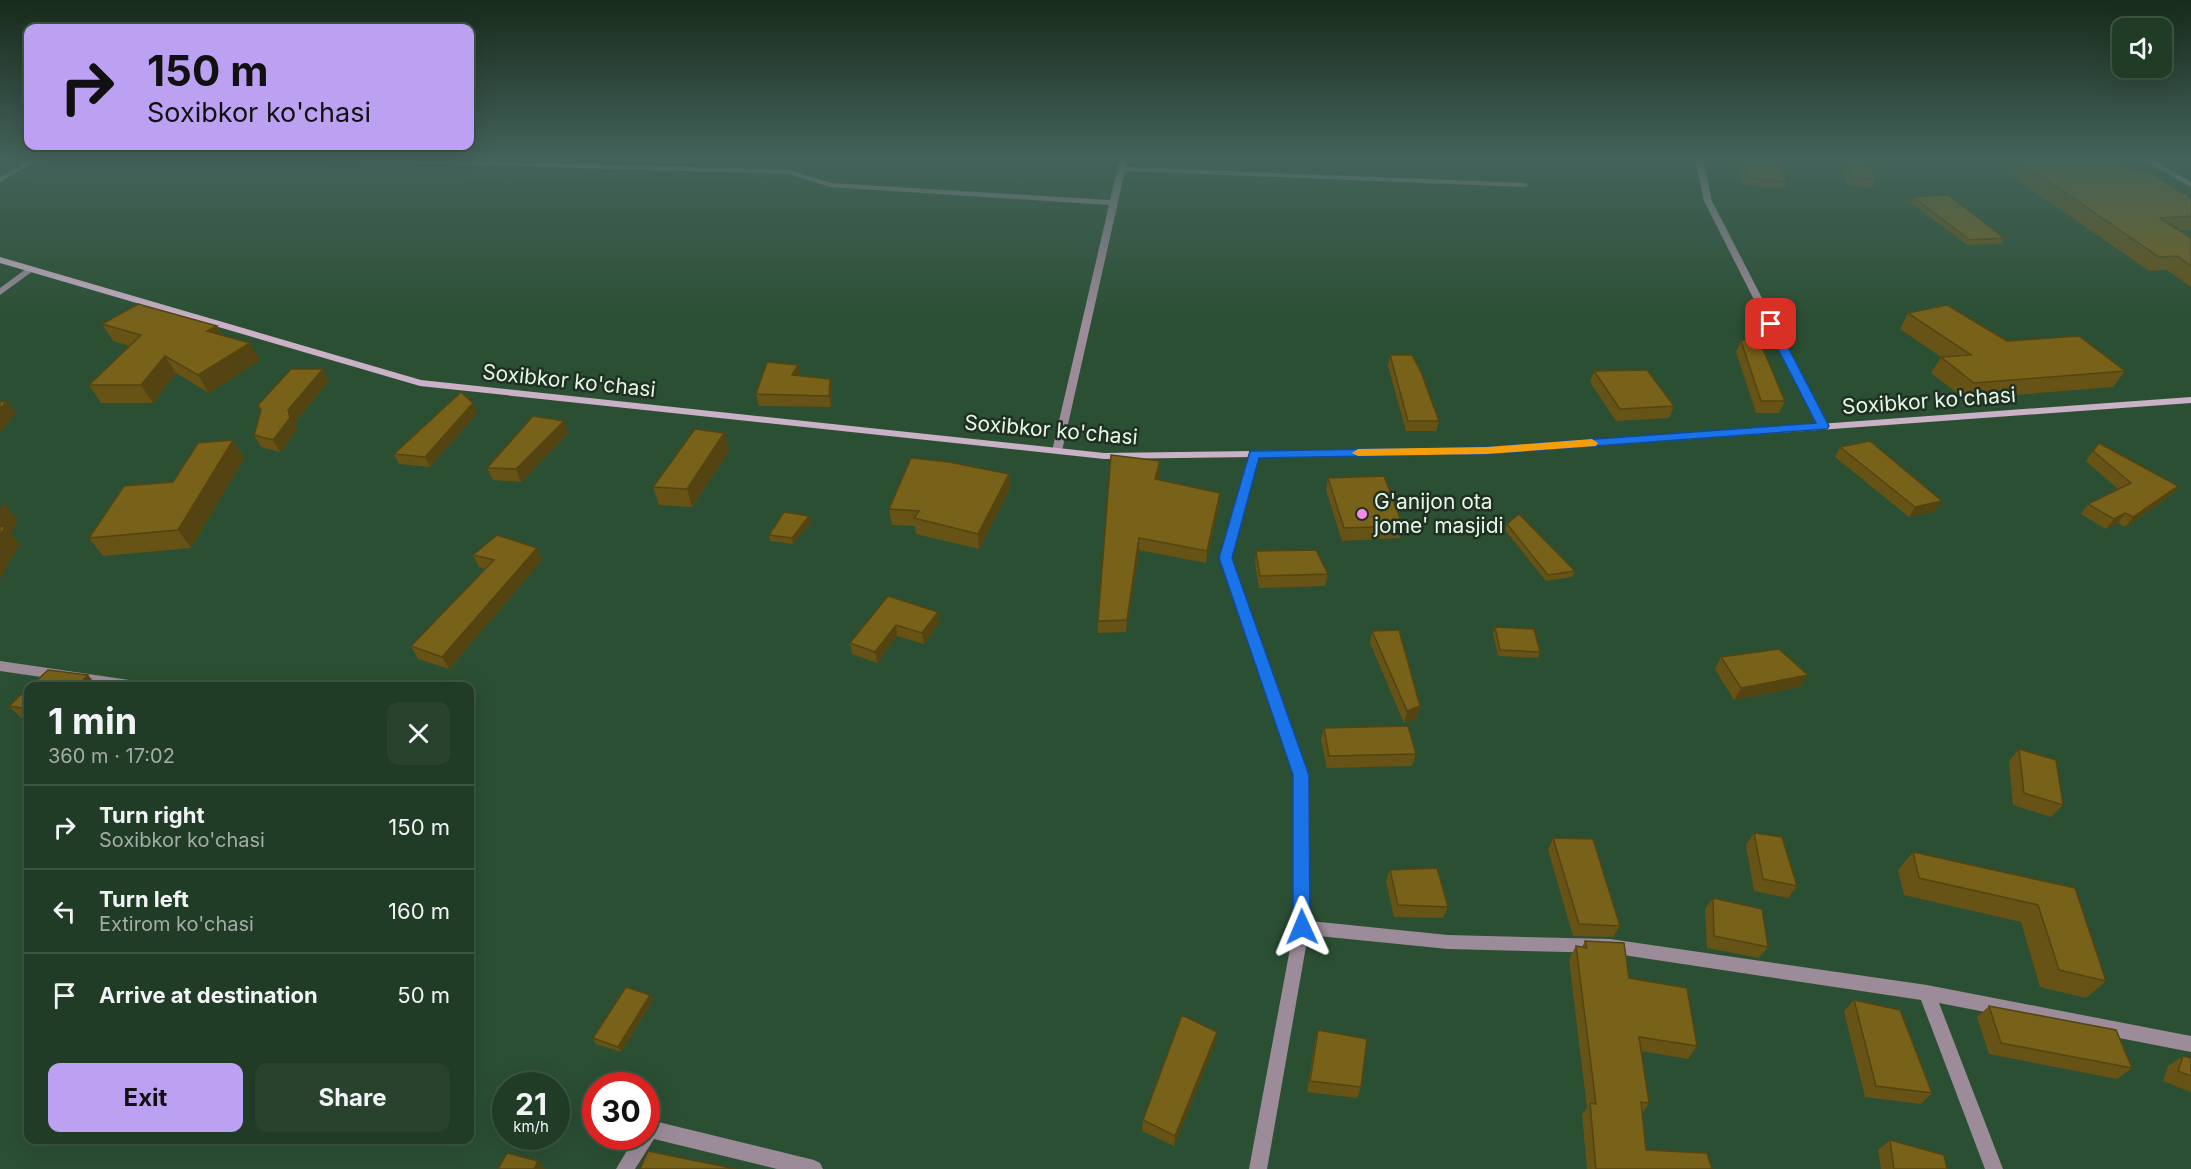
<!DOCTYPE html>
<html lang="en">
<head>
<meta charset="utf-8">
<style>
  :root { --surface:#203b26; --page:#28422e; --text:#f1f3f6; --muted:#a2ada7; --line:#3d5543; --accent:#bca0f2 }
  body { margin:0; font-family:Inter,sans-serif; background:var(--page); color:var(--text); height:100vh; display:flex; flex-direction:column; font-size:22px; white-space:nowrap }
  * { box-sizing:border-box; margin:0 }
  p { font-size:20px; color:var(--muted) }
  .icon { flex:none; width:33px; height:33px; fill:none; stroke:currentColor; stroke-width:2; stroke-linecap:round; stroke-linejoin:round }
  .map { position:relative; flex:1; overflow:hidden }
  .panel { position:absolute; left:24px; top:682px; width:450px; height:462px; display:flex; flex-direction:column; background:var(--surface); border-radius:12px; box-shadow:0 6px 24px #0002,0 0 0 2px var(--line) }
  .panel>* { flex:none }
  .guide { position:absolute; left:24px; top:24px; width:450px; height:126px; border-radius:12px; box-shadow:0 6px 24px #0002,0 0 0 2px var(--line); background:#bca0f2; color:#111; overflow:hidden }
  .buttons { position:absolute; left:2112px; top:18px; display:grid; gap:12px }
  .buttons a { display:grid; place-items:center; width:60px; height:60px; border-radius:12px; background:var(--surface); box-shadow:0 6px 24px #0002,0 0 0 2px var(--line); font-size:30px }
  .speed { position:absolute; left:492px; top:1072px; display:flex; gap:12px; font-size:30px; font-weight:700; text-align:center }
  .speed>* { display:grid; place-content:center; width:78px; height:78px; border-radius:50%; background:var(--surface); box-shadow:0 6px 24px #0002,0 0 0 2px var(--line); line-height:1 }
  .speed small { font-size:15px; font-weight:400 }
  .speed .limit { border:9px solid #d22; background:#fff; color:#111 }
  .pin { position:absolute; display:grid; place-items:center; width:51px; height:51px; color:#fff; margin:-26px; border-radius:12px; box-shadow:0 3px 9px #0006 }
  .me { position:absolute; width:66px; margin:-33px; rotate:359deg; stroke-linejoin:round; filter:drop-shadow(0 0 4px #0008) }
  .turn { display:flex; align-items:center; gap:21px; height:126px; padding:0 24px; font-size:27px }
  .turn .icon { width:78px; height:78px; stroke-width:2.5 }
  .turn b { display:block; font-size:42px; line-height:51px }
  .round { display:grid; place-items:center; flex:none; width:63px; height:63px; border-radius:12px; background:var(--page) }
  .summary { display:flex; align-items:center; justify-content:space-between; height:102px; padding:0 24px }
  h1 { font-size:36px; font-weight:700; line-height:45px }
  .cta { display:flex; gap:12px; margin-top:auto; padding:12px 24px }
  .cta a { flex:1; height:69px; border-radius:12px; background:var(--accent); color:#111; font-size:24px; font-weight:700; line-height:69px; text-align:center }
  .cta a+a { background:var(--page); color:var(--text) }
  ul { padding:0; list-style:none }
  li { display:flex; align-items:center; gap:18px; height:84px; padding:0 24px; border-top:2px solid var(--line) }
  li div { flex:1 }
  li b { display:block; font-size:22px }
  li em { font-style:normal }
  .map>svg:first-child { display:block }
  .lines { fill:none; stroke-linecap:round; stroke-linejoin:round }
  .street { fill:#9c8b99; fill-rule:evenodd }
  .secondary { fill:#cbb1c8; fill-rule:evenodd }
  .wall { fill:#675316 }
  .shaded-wall { fill:#544412 }
  .building { fill:#786119; stroke:#544412; stroke-width:1.5 }
  .route { fill:#1a73e8; stroke:#114b97; stroke-width:1.5 }
  .slow { fill:#f59e0b }
  .poi-dot { fill:#f689ee; stroke:#203023; stroke-width:2 }
  .labels { text-anchor:middle; stroke-width:5; stroke-linejoin:round; paint-order:stroke }
  .street-label { font-size:21px; fill:#e4f9e7; stroke:#203023 }
  .poi-label { font-size:21px; fill:#e4f9e7; stroke:#203023; text-anchor:start }
</style>
</head>
<body>
<div class="map">
<svg width="2191" height="1169" viewBox="0 0 2191 1169">
  <rect width="100%" height="100%" fill="#2b4f33"/>
  <g class="lines">
    <g class="street">
      <path d="M 31,159 L 40,159 L 0,182 L 0,177 Z"/>
      <path d="M 326,159 L 411,159 L 790,170 L 831,183 L 1110,200 L 1120,159 L 1128,159 L 1126,167 L 1525,183 L 1529,185 L 1525,187 L 1125,171 L 1062,451 L 1057,454 L 1052,451 L 1109,205 L 830,187 L 789,174 L 330,161 Z"/>
      <path d="M 1695,159 L 1703,159 L 1712,201 L 1828,426 L 1827,428 L 1823,429 L 1818,426 L 1704,201 Z"/>
      <path d="M 2141,159 L 2151,159 L 2191,182 L 2191,187 Z"/>
      <path d="M 30,266 L 33,267 L 33,271 L 0,295 L 0,288 Z"/>
      <path d="M 1254,451 L 1259,454 L 1232,558 L 1308,775 L 1310,921 L 1448,935 L 1610,939 L 1927,985 L 2191,1036 L 2191,1052 L 1939,1003 L 2003,1169 L 1985,1169 L 1921,1000 L 1610,953 L 1448,949 L 1308,935 L 1267,1169 L 1249,1169 L 1294,927 L 1294,775 L 1220,558 L 1249,454 Z"/>
      <path d="M 0,661 L 143,682 L 148,684 L 150,687 L 110,687 L 0,671 Z"/>
      <path d="M 650,1120 L 814,1160 L 820,1163 L 823,1169 L 777,1169 L 654,1139 L 635,1169 L 616,1169 L 635,1137 L 646,1137 L 646,1122 Z"/>
    </g>
    <path class="secondary" d="M 0,257 L 421,380 L 1104,453 L 1487,448 L 2191,397 L 2191,403 L 1487,454 L 1104,459 L 420,386 L 0,263 Z"/>
  </g>
  <g class="wall">
    <path d="M 1735,159 L 1776,159 L 1787,182 L 1784,189 L 1743,185 Z"/>
    <path d="M 1837,159 L 1867,159 L 1876,179 L 1872,188 L 1848,185 Z"/>
    <path d="M 2016,159 L 2191,198 L 2191,230 L 2179,230 L 2191,238 L 2191,287 L 2167,270 L 2149,271 L 2008,173 Z"/>
    <path d="M 1913,197 L 2004,238 L 2001,244 L 1967,245 L 1910,202 Z"/>
    <path d="M 1908,313 L 2007,341 L 2125,371 L 2113,387 L 1965,399 L 1931,373 L 1941,357 L 1900,329 Z"/>
    <path d="M 102,324 L 222,335 L 260,360 L 209,393 L 176,373 L 153,403 L 101,403 L 89,385 L 130,346 L 113,341 Z"/>
    <path d="M 1741,341 L 1785,401 L 1779,413 L 1756,413 L 1736,352 Z"/>
    <path d="M 1390,355 L 1439,421 L 1436,431 L 1406,431 L 1388,366 Z"/>
    <path d="M 1594,371 L 1674,406 L 1669,418 L 1616,421 L 1590,382 Z"/>
    <path d="M 800,376 L 830,379 L 832,391 L 831,407 L 759,406 L 756,394 Z"/>
    <path d="M 329,381 L 295,422 L 297,430 L 280,452 L 261,447 L 254,435 L 261,410 L 258,405 Z"/>
    <path d="M 477,413 L 430,467 L 399,464 L 394,454 Z"/>
    <path d="M 569,433 L 521,482 L 493,480 L 487,468 Z"/>
    <path d="M 724,433 L 729,451 L 692,507 L 659,505 L 653,487 Z"/>
    <path d="M 233,440 L 244,458 L 191,548 L 103,556 L 89,538 L 173,482 Z"/>
    <path d="M 2099,443 L 2178,486 L 2170,496 L 2125,527 L 2118,523 L 2106,529 L 2081,514 L 2088,504 L 2118,489 L 2086,461 Z"/>
    <path d="M 1840,447 L 1935,511 L 1909,517 L 1835,457 Z"/>
    <path d="M 1160,461 L 1160,473 L 1158,480 L 1219,505 L 1206,563 L 1139,550 L 1126,632 L 1098,633 L 1098,621 Z"/>
    <path d="M 1009,474 L 1010,489 L 979,549 L 916,534 L 915,526 L 892,525 L 889,509 Z"/>
    <path d="M 1328,478 L 1403,526 L 1400,538 L 1342,541 L 1326,490 Z"/>
    <path d="M 809,516 L 811,522 L 793,544 L 770,541 L 769,535 Z"/>
    <path d="M 1507,524 L 1575,571 L 1572,577 L 1546,581 L 1505,530 Z"/>
    <path d="M 537,548 L 542,560 L 449,669 L 418,659 L 411,646 L 486,569 L 479,567 L 473,555 Z"/>
    <path d="M 1256,551 L 1328,574 L 1325,586 L 1259,588 L 1255,563 Z"/>
    <path d="M 888,596 L 938,612 L 939,623 L 924,644 L 897,636 L 877,663 L 852,654 L 850,643 Z"/>
    <path d="M 1495,627 L 1540,652 L 1538,658 L 1498,656 L 1493,633 Z"/>
    <path d="M 1372,631 L 1420,706 L 1417,718 L 1404,723 L 1370,643 Z"/>
    <path d="M 1721,657 L 1800,687 L 1734,700 L 1715,669 Z"/>
    <path d="M 28,688 L 28,719 L 21,718 L 9,706 Z"/>
    <path d="M 1324,728 L 1416,754 L 1412,766 L 1327,768 L 1321,740 Z"/>
    <path d="M 2019,749 L 2063,805 L 2051,817 L 2013,805 L 2009,761 Z"/>
    <path d="M 1754,833 L 1797,886 L 1788,898 L 1754,891 L 1746,845 Z"/>
    <path d="M 1553,838 L 1620,926 L 1613,937 L 1573,936 L 1548,850 Z"/>
    <path d="M 1913,852 L 2075,888 L 2106,981 L 2086,998 L 2040,987 L 2021,922 L 1904,895 L 1898,870 Z"/>
    <path d="M 1390,870 L 1448,907 L 1443,918 L 1394,917 L 1386,881 Z"/>
    <path d="M 1713,898 L 1768,947 L 1759,958 L 1707,948 L 1705,909 Z"/>
    <path d="M 1585,941 L 1629,978 L 1697,1046 L 1688,1059 L 1641,1051 L 1649,1103 L 1642,1113 L 1646,1150 L 1712,1169 L 1587,1169 L 1582,1114 L 1587,1108 L 1569,959 L 1576,946 L 1582,947 Z"/>
    <path d="M 650,995 L 653,1000 L 621,1052 L 596,1044 L 593,1038 Z"/>
    <path d="M 1854,1000 L 1932,1093 L 1921,1104 L 1865,1097 L 1844,1011 Z"/>
    <path d="M 1989,1006 L 2132,1068 L 2117,1079 L 1989,1054 L 1977,1017 Z"/>
    <path d="M 1318,1030 L 1361,1087 L 1357,1098 L 1307,1092 L 1315,1041 Z"/>
    <path d="M 1215,1043 L 1174,1146 L 1142,1131 L 1143,1120 Z"/>
    <path d="M 2183,1056 L 2191,1058 L 2191,1092 L 2163,1081 L 2168,1066 Z"/>
    <path d="M 1890,1140 L 1947,1169 L 1881,1169 L 1878,1150 Z"/>
  </g>
  <g class="shaded-wall">
    <path d="M 217,326 L 227,343 L 207,331 Z"/>
    <path d="M 250,343 L 260,360 L 209,393 L 198,375 Z"/>
    <path d="M 165,356 L 176,373 L 153,403 L 141,385 Z"/>
    <path d="M 798,365 L 800,377 L 792,375 Z"/>
    <path d="M 323,369 L 329,381 L 295,422 L 297,430 L 280,452 L 273,440 L 288,410 Z"/>
    <path d="M 830,379 L 832,391 L 831,407 L 829,396 Z"/>
    <path d="M 7,401 L 16,413 L 0,432 L 0,409 Z"/>
    <path d="M 473,403 L 477,413 L 430,467 L 425,457 Z"/>
    <path d="M 564,421 L 569,433 L 521,482 L 516,469 Z"/>
    <path d="M 724,433 L 729,451 L 692,507 L 687,489 Z"/>
    <path d="M 233,440 L 244,458 L 191,548 L 178,530 Z"/>
    <path d="M 1160,461 L 1160,473 L 1155,492 L 1155,479 Z"/>
    <path d="M 1009,474 L 1010,489 L 979,549 L 978,534 Z"/>
    <path d="M 2178,486 L 2170,496 L 2125,527 L 2133,517 Z"/>
    <path d="M 1220,493 L 1219,505 L 1206,563 L 1207,551 Z"/>
    <path d="M 1942,501 L 1935,511 L 1909,517 L 1915,507 Z"/>
    <path d="M 4,503 L 18,521 L 11,533 L 20,544 L 0,579 L 0,509 Z"/>
    <path d="M 2125,513 L 2118,523 L 2106,529 L 2114,519 Z"/>
    <path d="M 809,516 L 811,522 L 793,544 L 792,538 Z"/>
    <path d="M 1139,538 L 1139,550 L 1126,632 L 1127,620 Z"/>
    <path d="M 537,548 L 542,560 L 449,669 L 442,657 Z"/>
    <path d="M 938,612 L 939,623 L 924,644 L 922,633 Z"/>
    <path d="M 896,625 L 897,636 L 877,663 L 875,652 Z"/>
    <path d="M 88,675 L 98,687 L 76,687 Z"/>
    <path d="M 1808,675 L 1800,687 L 1734,700 L 1741,688 Z"/>
    <path d="M 1420,706 L 1417,718 L 1404,723 L 1407,711 Z"/>
    <path d="M 650,995 L 653,1000 L 621,1052 L 618,1047 Z"/>
    <path d="M 1217,1032 L 1215,1043 L 1174,1146 L 1175,1136 Z"/>
    <path d="M 538,1161 L 545,1169 L 534,1169 Z"/>
  </g>
  <g class="building">
    <path d="M 1740,159 L 1776,159 L 1787,182 L 1746,177 Z"/>
    <path d="M 1844,159 L 1867,159 L 1876,179 L 1851,177 Z"/>
    <path d="M 2016,159 L 2115,159 L 2136,171 L 2146,171 L 2191,198 L 2191,216 L 2160,218 L 2191,238 L 2191,266 L 2177,256 L 2159,257 Z"/>
    <path d="M 1948,195 L 2004,238 L 1970,240 L 1913,197 Z"/>
    <path d="M 138,304 L 217,326 L 207,331 L 250,343 L 198,375 L 165,356 L 141,385 L 89,385 L 141,335 L 102,324 Z"/>
    <path d="M 1947,305 L 2007,341 L 2079,336 L 2125,371 L 1974,383 L 1941,357 L 1971,355 L 1908,313 Z"/>
    <path d="M 1757,335 L 1785,401 L 1761,401 L 1741,341 Z"/>
    <path d="M 1390,355 L 1412,355 L 1421,372 L 1439,421 L 1408,421 Z"/>
    <path d="M 767,362 L 798,365 L 792,375 L 830,379 L 829,396 L 756,394 Z"/>
    <path d="M 291,369 L 323,369 L 288,410 L 290,418 L 273,440 L 254,435 L 261,410 L 258,405 Z"/>
    <path d="M 1647,370 L 1674,406 L 1620,409 L 1594,371 Z"/>
    <path d="M 461,392 L 473,403 L 425,457 L 394,454 Z"/>
    <path d="M 7,401 L 0,409 L 0,402 Z"/>
    <path d="M 533,416 L 564,421 L 516,469 L 487,468 Z"/>
    <path d="M 695,429 L 724,433 L 687,489 L 653,487 Z"/>
    <path d="M 233,440 L 178,530 L 89,538 L 124,486 L 173,482 L 198,443 Z"/>
    <path d="M 1870,441 L 1942,501 L 1915,507 L 1840,447 Z"/>
    <path d="M 2099,443 L 2178,486 L 2133,517 L 2125,513 L 2114,519 L 2088,504 L 2131,483 L 2093,451 Z"/>
    <path d="M 1111,455 L 1160,461 L 1155,479 L 1220,493 L 1207,551 L 1139,538 L 1127,620 L 1098,621 Z"/>
    <path d="M 911,458 L 949,462 L 1009,474 L 978,534 L 914,518 L 919,511 L 889,509 Z"/>
    <path d="M 1384,476 L 1403,526 L 1344,528 L 1328,478 Z"/>
    <path d="M 784,512 L 809,516 L 792,538 L 769,535 Z"/>
    <path d="M 1519,514 L 1575,571 L 1548,575 L 1507,524 Z"/>
    <path d="M 5,526 L 0,535 L 0,527 Z"/>
    <path d="M 497,535 L 537,548 L 442,657 L 411,646 L 494,560 L 473,555 Z"/>
    <path d="M 1316,550 L 1328,574 L 1260,576 L 1256,551 Z"/>
    <path d="M 888,596 L 938,612 L 922,633 L 896,625 L 875,652 L 850,643 Z"/>
    <path d="M 1495,627 L 1534,629 L 1540,652 L 1500,650 Z"/>
    <path d="M 1399,630 L 1420,706 L 1407,711 L 1372,631 Z"/>
    <path d="M 1779,649 L 1808,675 L 1741,688 L 1721,657 Z"/>
    <path d="M 48,670 L 88,675 L 76,687 L 30,687 Z"/>
    <path d="M 28,688 L 28,709 L 9,706 Z"/>
    <path d="M 1408,726 L 1416,754 L 1329,756 L 1324,728 Z"/>
    <path d="M 2019,749 L 2056,760 L 2063,805 L 2024,793 Z"/>
    <path d="M 1754,833 L 1782,837 L 1797,886 L 1763,879 Z"/>
    <path d="M 1553,838 L 1593,839 L 1620,926 L 1579,924 Z"/>
    <path d="M 1913,852 L 2075,888 L 2106,981 L 2059,970 L 2038,905 L 1919,878 Z"/>
    <path d="M 1437,868 L 1448,907 L 1398,905 L 1390,870 Z"/>
    <path d="M 1713,898 L 1762,909 L 1768,947 L 1714,936 Z"/>
    <path d="M 1585,941 L 1624,943 L 1629,978 L 1687,988 L 1697,1046 L 1639,1037 L 1649,1103 L 1641,1102 L 1646,1150 L 1707,1153 L 1712,1169 L 1596,1169 L 1590,1103 L 1596,1104 L 1576,946 L 1587,948 Z"/>
    <path d="M 626,987 L 650,995 L 618,1047 L 593,1038 Z"/>
    <path d="M 1854,1000 L 1900,1010 L 1932,1093 L 1876,1086 Z"/>
    <path d="M 1989,1006 L 2116,1030 L 2132,1068 L 2001,1043 Z"/>
    <path d="M 1182,1015 L 1217,1032 L 1175,1136 L 1143,1120 Z"/>
    <path d="M 1318,1030 L 1367,1039 L 1361,1087 L 1310,1081 Z"/>
    <path d="M 2183,1056 L 2191,1058 L 2191,1076 L 2178,1071 Z"/>
    <path d="M 1890,1140 L 1944,1155 L 1947,1169 L 1894,1169 Z"/>
    <path d="M 648,1151 L 736,1169 L 640,1169 Z"/>
    <path d="M 507,1153 L 538,1161 L 534,1169 L 498,1169 Z"/>
  </g>
  <linearGradient id="sky" x2="0" y2="1"><stop stop-color="#182b1c"/><stop offset="0.49" stop-color="#44635b"/><stop offset="1" stop-color="#44635b" stop-opacity="0"/></linearGradient>
  <rect width="2191" height="323" fill="url(#sky)"/>
  <path class="route" d="M 1771,321 L 1776,324 L 1829,426 L 1827,429 L 1487,454 L 1259,458 L 1232,558 L 1309,775 L 1310,927 L 1308,933 L 1302,935 L 1295,933 L 1293,927 L 1293,775 L 1219,558 L 1250,451 L 1487,447 L 1816,423 L 1765,324 Z"/>
  <path class="slow" d="M 1592,439 L 1598,443 L 1596,446 L 1487,454 L 1358,456 L 1352,453 L 1358,449 L 1487,447 Z"/>
  <circle class="poi-dot" cx="1362" cy="514" r="6"/>
  <g class="labels">
    <g class="street-label">
      <text transform="translate(569 381) rotate(6)" y="7">Soxibkor ko'chasi</text>
      <text transform="translate(1929 401) rotate(-4)" y="7">Soxibkor ko'chasi</text>
      <text transform="translate(1051 430) rotate(5)" y="7">Soxibkor ko'chasi</text>
    </g>
    <g class="poi-label">
      <text x="1374" y="509">G'anijon ota<tspan x="1374" dy="24">jome' masjidi</tspan></text>
    </g>
  </g>
</svg>
<div class="buttons">
<a><svg class="icon" aria-label="sound" viewBox="0 0 24 24"><path d="M4 9h4l5-4v14l-5-4H4zM17 9q2 3 0 6"/></svg></a>
</div>
<div class="speed"><div>21<small>km/h</small></div><div class="limit">30</div></div>
<div class="pin" style="left:1771px;top:324px;background:#d93025"><svg class="icon" aria-label="arrive" viewBox="0 0 24 24"><path d="M6 21V4h12l-3 4 3 4H6"/></svg></div>
<svg class="me" style="left:1302px;top:927px" viewBox="-20 -20 40 40"><path d="M0-17L14 15 0 8-14 15z" fill="#1a73e8" stroke="#fff" stroke-width="4"/></svg>
<div class="guide">
<div class="turn"><svg class="icon" aria-label="right" viewBox="0 0 24 24"><path d="M7 20v-9h11M14 6l5 5-5 5"/></svg><div><b>150 m</b>Soxibkor ko'chasi</div></div>
</div>
<section class="panel">
<div class="summary"><div><h1>1 min</h1><p>360 m · 17:02</p></div><a class="round"><svg class="icon" aria-label="close" viewBox="0 0 24 24"><path d="M6 6l12 12M18 6L6 18"/></svg></a></div>
<ul>
<li><svg class="icon" aria-label="right" viewBox="0 0 24 24"><path d="M7 20v-9h11M14 6l5 5-5 5"/></svg><div><b>Turn right</b><p>Soxibkor ko'chasi</p></div><em>150 m</em></li>
<li><svg class="icon" aria-label="left" viewBox="0 0 24 24"><path d="M17 20v-9H6M10 6l-5 5 5 5"/></svg><div><b>Turn left</b><p>Extirom ko'chasi</p></div><em>160 m</em></li>
<li><svg class="icon" aria-label="arrive" viewBox="0 0 24 24"><path d="M6 21V4h12l-3 4 3 4H6"/></svg><div><b>Arrive at destination</b></div><em>50 m</em></li>
</ul>
<div class="cta"><a>Exit</a><a>Share</a></div>
</section>
</div>
</body>
</html>
